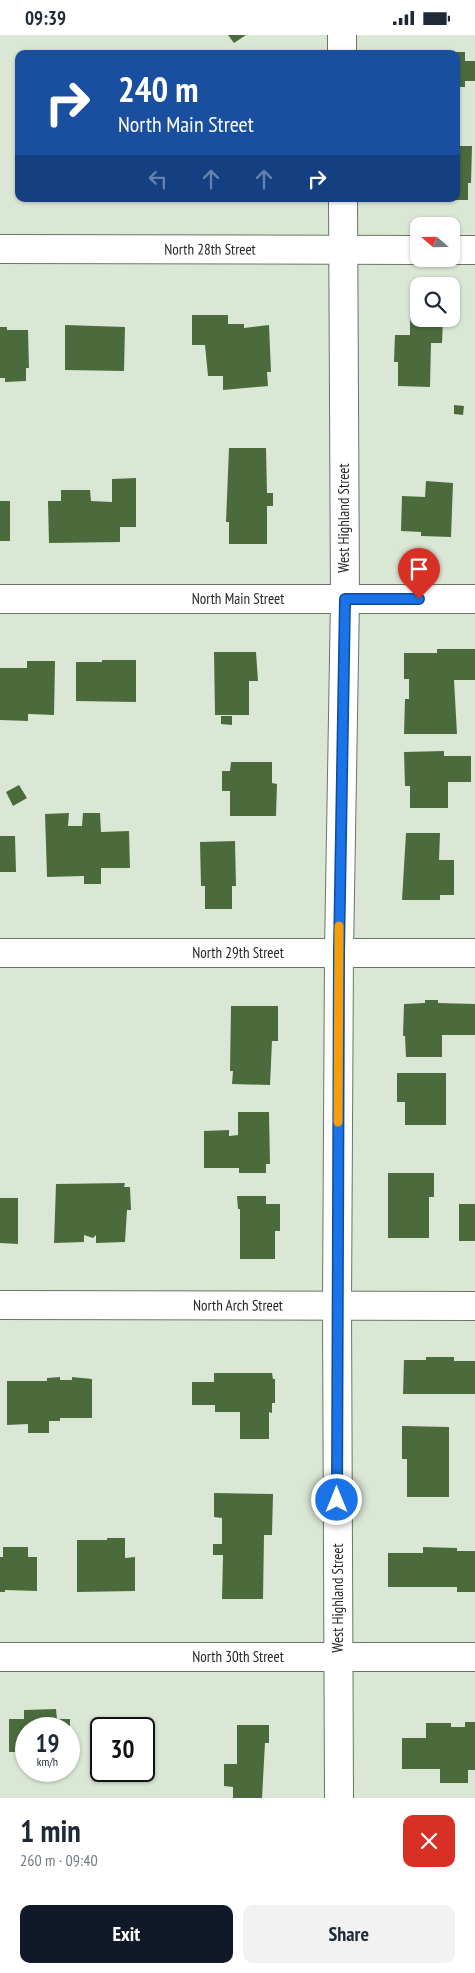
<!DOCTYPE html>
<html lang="en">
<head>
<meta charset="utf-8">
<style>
  :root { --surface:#fff; --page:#f2f2f3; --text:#1f2937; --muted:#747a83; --accent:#111827 }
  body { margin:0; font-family:"PT Sans Narrow",sans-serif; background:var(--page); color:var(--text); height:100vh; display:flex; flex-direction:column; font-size:19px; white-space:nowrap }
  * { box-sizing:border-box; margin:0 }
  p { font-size:16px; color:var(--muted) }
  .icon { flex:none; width:28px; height:28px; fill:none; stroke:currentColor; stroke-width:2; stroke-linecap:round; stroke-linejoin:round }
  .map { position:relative; height:1763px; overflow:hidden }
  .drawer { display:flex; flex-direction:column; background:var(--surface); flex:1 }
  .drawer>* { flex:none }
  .top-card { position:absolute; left:15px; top:15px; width:445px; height:152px; border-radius:10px; box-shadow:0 1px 4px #0004; background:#1a4fa0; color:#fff; overflow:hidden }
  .needle { width:32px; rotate:290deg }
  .tools { position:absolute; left:410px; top:182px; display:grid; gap:10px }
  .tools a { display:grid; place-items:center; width:50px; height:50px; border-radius:10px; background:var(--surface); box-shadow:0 1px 4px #0004; font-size:25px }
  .speed { position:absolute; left:15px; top:1682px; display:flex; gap:10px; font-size:25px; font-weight:700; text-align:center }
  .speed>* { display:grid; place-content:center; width:65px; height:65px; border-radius:50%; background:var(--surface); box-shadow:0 1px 4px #0004; line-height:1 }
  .speed small { font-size:12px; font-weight:400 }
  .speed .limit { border:2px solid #111; border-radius:8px; background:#fff; color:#111 }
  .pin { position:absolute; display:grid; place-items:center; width:42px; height:42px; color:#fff; margin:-51px -21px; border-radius:50% 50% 50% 0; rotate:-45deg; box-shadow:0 0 5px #0007 }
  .pin .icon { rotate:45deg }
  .me { position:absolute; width:55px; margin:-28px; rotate:0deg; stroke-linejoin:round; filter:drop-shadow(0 0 4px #0008) }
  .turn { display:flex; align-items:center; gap:18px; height:105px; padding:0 20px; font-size:22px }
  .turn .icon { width:65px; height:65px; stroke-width:2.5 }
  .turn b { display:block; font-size:35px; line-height:42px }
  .lanes { display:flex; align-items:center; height:48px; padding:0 20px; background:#0003; justify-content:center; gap:25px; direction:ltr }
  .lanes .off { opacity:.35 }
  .round { display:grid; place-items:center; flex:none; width:52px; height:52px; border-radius:10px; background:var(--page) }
  .overview { display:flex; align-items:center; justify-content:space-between; height:85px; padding:0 20px }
  h1 { font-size:30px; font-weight:600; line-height:38px }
  .cta { display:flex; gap:10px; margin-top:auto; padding:10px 20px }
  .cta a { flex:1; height:58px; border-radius:10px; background:var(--accent); color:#fff; font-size:20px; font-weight:600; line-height:58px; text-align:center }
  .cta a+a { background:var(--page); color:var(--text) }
  .status { display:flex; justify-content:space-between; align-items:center; height:35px; padding:0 25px; background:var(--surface); direction:ltr }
  .status svg { height:14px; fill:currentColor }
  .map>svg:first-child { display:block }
  .building { fill:#4c6b3d }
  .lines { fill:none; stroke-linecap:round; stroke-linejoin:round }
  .minor-casing { stroke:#6b7566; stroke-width:30 }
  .minor { stroke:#fff; stroke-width:28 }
  .route-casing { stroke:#114b97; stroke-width:12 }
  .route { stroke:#1a73e8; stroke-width:9 }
  .slow { stroke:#f59e0b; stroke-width:9 }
  .labels { text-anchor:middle; stroke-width:5; stroke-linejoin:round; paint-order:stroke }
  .street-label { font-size:15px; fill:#242922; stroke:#fff }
</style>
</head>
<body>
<div class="status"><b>09:39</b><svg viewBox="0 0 49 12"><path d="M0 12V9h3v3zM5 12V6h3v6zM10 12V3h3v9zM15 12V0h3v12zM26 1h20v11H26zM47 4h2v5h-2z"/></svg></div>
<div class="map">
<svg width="475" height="1763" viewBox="0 0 475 1763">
  <rect width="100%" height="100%" fill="#dbe7d5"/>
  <g class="building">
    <path d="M 228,0 L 246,0 L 234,8 Z"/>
    <path d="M 411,17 L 465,17 L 465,26 L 475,26 L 475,46 L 465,46 L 465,52 L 456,52 L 456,19 L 411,19 Z"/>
    <path d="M 456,111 L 472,111 L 471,148 L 468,148 L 468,165 L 456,165 Z"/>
    <path d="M 192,280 L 228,280 L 228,289 L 244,289 L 244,293 L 269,290 L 271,337 L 267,337 L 268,351 L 223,355 L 223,341 L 208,341 L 205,310 L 192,310 Z"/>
    <path d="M 410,282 L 443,284 L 442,308 L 431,308 L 430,352 L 398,351 L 398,327 L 394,327 L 395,300 L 410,300 Z"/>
    <path d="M 65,290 L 125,292 L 124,336 L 65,335 Z"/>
    <path d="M 0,292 L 7,292 L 7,295 L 28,295 L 29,333 L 26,333 L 26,346 L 5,347 L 5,343 L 0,343 Z"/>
    <path d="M 454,370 L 464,371 L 463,380 L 454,379 Z"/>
    <path d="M 229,413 L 266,413 L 267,458 L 273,458 L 273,471 L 267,471 L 267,509 L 229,509 L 229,487 L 226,487 Z"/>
    <path d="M 136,443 L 136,492 L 120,492 L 120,507 L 49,508 L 48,466 L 61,466 L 61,455 L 90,455 L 91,466 L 112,467 L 112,444 Z"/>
    <path d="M 426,446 L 453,448 L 451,502 L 421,501 L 421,497 L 401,496 L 402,461 L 425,462 Z"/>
    <rect x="0" y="466" width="10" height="40"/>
    <path d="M 437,614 L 475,614 L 475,645 L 454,645 L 457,699 L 404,699 L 405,664 L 409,664 L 409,644 L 404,644 L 404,618 L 437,618 Z"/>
    <path d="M 214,617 L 256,617 L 258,646 L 249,646 L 249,680 L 215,680 Z"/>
    <path d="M 102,625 L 136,625 L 136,667 L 76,666 L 76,627 L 102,627 Z"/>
    <path d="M 27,626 L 55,626 L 54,680 L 28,679 L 28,686 L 0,685 L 0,633 L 27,633 Z"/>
    <path d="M 221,681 L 232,681 L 232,690 L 221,689 Z"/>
    <path d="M 444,716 L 444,721 L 471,721 L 471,747 L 448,747 L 448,773 L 410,773 L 410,751 L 405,751 L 404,717 Z"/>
    <path d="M 231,727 L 272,727 L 272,748 L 277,749 L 276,781 L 230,781 L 230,756 L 222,756 L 222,736 L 230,736 Z"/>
    <path d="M 19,750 L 27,763 L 13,771 L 6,757 Z"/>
    <path d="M 69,778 L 68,791 L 82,791 L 83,778 L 100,778 L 101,797 L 129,796 L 130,833 L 101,833 L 101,849 L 84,849 L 84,841 L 47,842 L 45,779 Z"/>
    <path d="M 406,798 L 440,798 L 439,825 L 454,825 L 454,860 L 440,860 L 440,865 L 402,865 Z"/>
    <path d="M 0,801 L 15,801 L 16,837 L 0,837 Z"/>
    <path d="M 235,806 L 236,851 L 232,851 L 232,874 L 205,874 L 205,851 L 201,851 L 200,807 Z"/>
    <path d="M 425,965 L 438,965 L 438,968 L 475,969 L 475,1000 L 442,1000 L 442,1022 L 406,1022 L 405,1001 L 403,1001 L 404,969 L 425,968 Z"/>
    <path d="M 231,971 L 278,971 L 278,1006 L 272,1006 L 270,1050 L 232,1049 L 233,1036 L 230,1036 Z"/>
    <path d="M 397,1038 L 446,1038 L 446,1090 L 405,1090 L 405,1067 L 397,1067 Z"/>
    <path d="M 238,1077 L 269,1077 L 270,1129 L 266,1129 L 266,1138 L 239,1138 L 239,1133 L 204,1133 L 204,1096 L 229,1095 L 229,1101 L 238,1100 Z"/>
    <path d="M 388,1138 L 434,1138 L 434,1162 L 429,1162 L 429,1203 L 388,1203 Z"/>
    <path d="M 125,1148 L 124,1152 L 130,1152 L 131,1175 L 127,1175 L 125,1207 L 96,1208 L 96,1200 L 93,1203 L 84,1200 L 84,1207 L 54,1208 L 56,1149 Z"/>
    <path d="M 237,1161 L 266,1161 L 266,1169 L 280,1169 L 280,1196 L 275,1196 L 275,1224 L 240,1224 L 240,1174 L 238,1174 Z"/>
    <path d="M 0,1163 L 18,1163 L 18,1209 L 0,1208 Z"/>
    <rect x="459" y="1169" width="16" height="37"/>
    <path d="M 426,1322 L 454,1322 L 454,1326 L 475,1326 L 475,1359 L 403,1359 L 404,1325 L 426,1325 Z"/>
    <path d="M 214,1338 L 272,1338 L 273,1344 L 275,1344 L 275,1368 L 272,1368 L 272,1378 L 269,1377 L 269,1404 L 240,1404 L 240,1377 L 215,1377 L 215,1370 L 192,1370 L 192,1347 L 214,1347 Z"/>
    <path d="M 60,1342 L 60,1345 L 72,1345 L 72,1342 L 92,1344 L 92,1383 L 60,1383 L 60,1386 L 49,1386 L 49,1398 L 28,1398 L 28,1389 L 7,1390 L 7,1346 L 47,1346 L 47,1343 Z"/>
    <path d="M 402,1391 L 449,1392 L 449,1462 L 407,1462 L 407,1424 L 402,1424 Z"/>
    <path d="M 214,1458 L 273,1459 L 272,1500 L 264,1500 L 263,1564 L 222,1564 L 223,1520 L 213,1520 L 213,1509 L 222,1509 L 222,1483 L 214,1482 Z"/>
    <path d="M 107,1503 L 125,1503 L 125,1523 L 135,1522 L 135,1556 L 77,1557 L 77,1505 L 107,1505 Z"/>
    <path d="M 3,1512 L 28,1512 L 28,1522 L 37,1522 L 37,1556 L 5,1555 L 5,1557 L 0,1557 L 0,1522 L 3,1522 Z"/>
    <path d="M 423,1512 L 457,1513 L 457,1516 L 475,1516 L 475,1557 L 457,1557 L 457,1552 L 388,1552 L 388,1518 L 423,1518 Z"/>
    <path d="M 56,1674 L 57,1684 L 70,1684 L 70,1694 L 26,1694 L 26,1720 L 23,1720 L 23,1717 L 9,1717 L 9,1684 L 24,1684 L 24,1675 Z"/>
    <path d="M 465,1687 L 475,1687 L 475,1735 L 468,1735 L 468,1748 L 440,1748 L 440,1734 L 402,1734 L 402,1703 L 426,1703 L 426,1688 L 451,1688 L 451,1692 L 465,1692 Z"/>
    <path d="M 237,1690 L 269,1690 L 269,1708 L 265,1708 L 262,1763 L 233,1763 L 233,1752 L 224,1751 L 224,1729 L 237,1729 Z"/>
  </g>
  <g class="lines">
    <g class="minor-casing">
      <g id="minor">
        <path d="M 342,0 L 342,19"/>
        <path id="s1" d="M 0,214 L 419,215"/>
        <path d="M 451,215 L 475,215"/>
        <path id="s2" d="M 0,564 L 475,564"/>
        <path id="s3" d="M 0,918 L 475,918"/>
        <path id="s4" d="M 0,1270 L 475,1271"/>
        <path id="s5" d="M 0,1622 L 475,1622"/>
        <path d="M 339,1763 L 337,1270 L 339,917 L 345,564 L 343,164"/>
      </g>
    </g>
    <use href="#minor" class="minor"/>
  </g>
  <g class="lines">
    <g class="route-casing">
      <path id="route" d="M 337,1465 L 339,917 L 345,564 L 419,564"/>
    </g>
    <use href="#route" class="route"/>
    <path class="slow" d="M 338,1087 L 339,891"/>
  </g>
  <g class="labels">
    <g class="street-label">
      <text dy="5" stroke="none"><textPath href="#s1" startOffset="210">North 28th Street</textPath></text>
      <text transform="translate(344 483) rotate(-90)" y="5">West Highland Street</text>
      <text dy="5" stroke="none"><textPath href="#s2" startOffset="238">North Main Street</textPath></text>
      <text dy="5" stroke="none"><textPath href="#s3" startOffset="238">North 29th Street</textPath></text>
      <text dy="5" stroke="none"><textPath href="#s4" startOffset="238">North Arch Street</textPath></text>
      <text transform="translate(338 1563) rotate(-90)" y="5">West Highland Street</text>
      <text dy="5" stroke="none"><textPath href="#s5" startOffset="238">North 30th Street</textPath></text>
    </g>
  </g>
</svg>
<div class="tools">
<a><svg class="needle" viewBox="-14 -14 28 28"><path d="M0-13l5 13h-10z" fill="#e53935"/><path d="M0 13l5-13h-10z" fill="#747a83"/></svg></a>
<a><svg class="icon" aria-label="search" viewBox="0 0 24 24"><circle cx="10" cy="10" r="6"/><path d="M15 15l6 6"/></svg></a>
</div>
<div class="speed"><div>19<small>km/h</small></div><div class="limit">30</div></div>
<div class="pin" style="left:419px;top:564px;background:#d93025"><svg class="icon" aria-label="arrive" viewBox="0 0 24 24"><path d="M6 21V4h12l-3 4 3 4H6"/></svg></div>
<svg class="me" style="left:337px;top:1465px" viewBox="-20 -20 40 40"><circle r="17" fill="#1a73e8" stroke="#fff" stroke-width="3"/><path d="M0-11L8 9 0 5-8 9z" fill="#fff"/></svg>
<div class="top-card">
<div class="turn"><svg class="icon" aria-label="right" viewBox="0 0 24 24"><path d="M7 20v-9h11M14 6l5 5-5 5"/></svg><div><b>240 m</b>North Main Street</div></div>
<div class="lanes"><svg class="icon off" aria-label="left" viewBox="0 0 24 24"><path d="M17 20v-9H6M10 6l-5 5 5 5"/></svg><svg class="icon off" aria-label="ahead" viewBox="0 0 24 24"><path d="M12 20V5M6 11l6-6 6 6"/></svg><svg class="icon off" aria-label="ahead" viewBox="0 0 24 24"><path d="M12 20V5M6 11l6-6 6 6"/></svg><svg class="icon" aria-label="right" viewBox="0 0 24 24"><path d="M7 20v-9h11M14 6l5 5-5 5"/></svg></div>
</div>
</div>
<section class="drawer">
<div class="overview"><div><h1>1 min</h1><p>260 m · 09:40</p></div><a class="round" style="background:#d93025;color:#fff"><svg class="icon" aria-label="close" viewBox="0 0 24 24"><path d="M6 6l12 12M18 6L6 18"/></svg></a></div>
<div class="cta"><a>Exit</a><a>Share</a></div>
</section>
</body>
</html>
